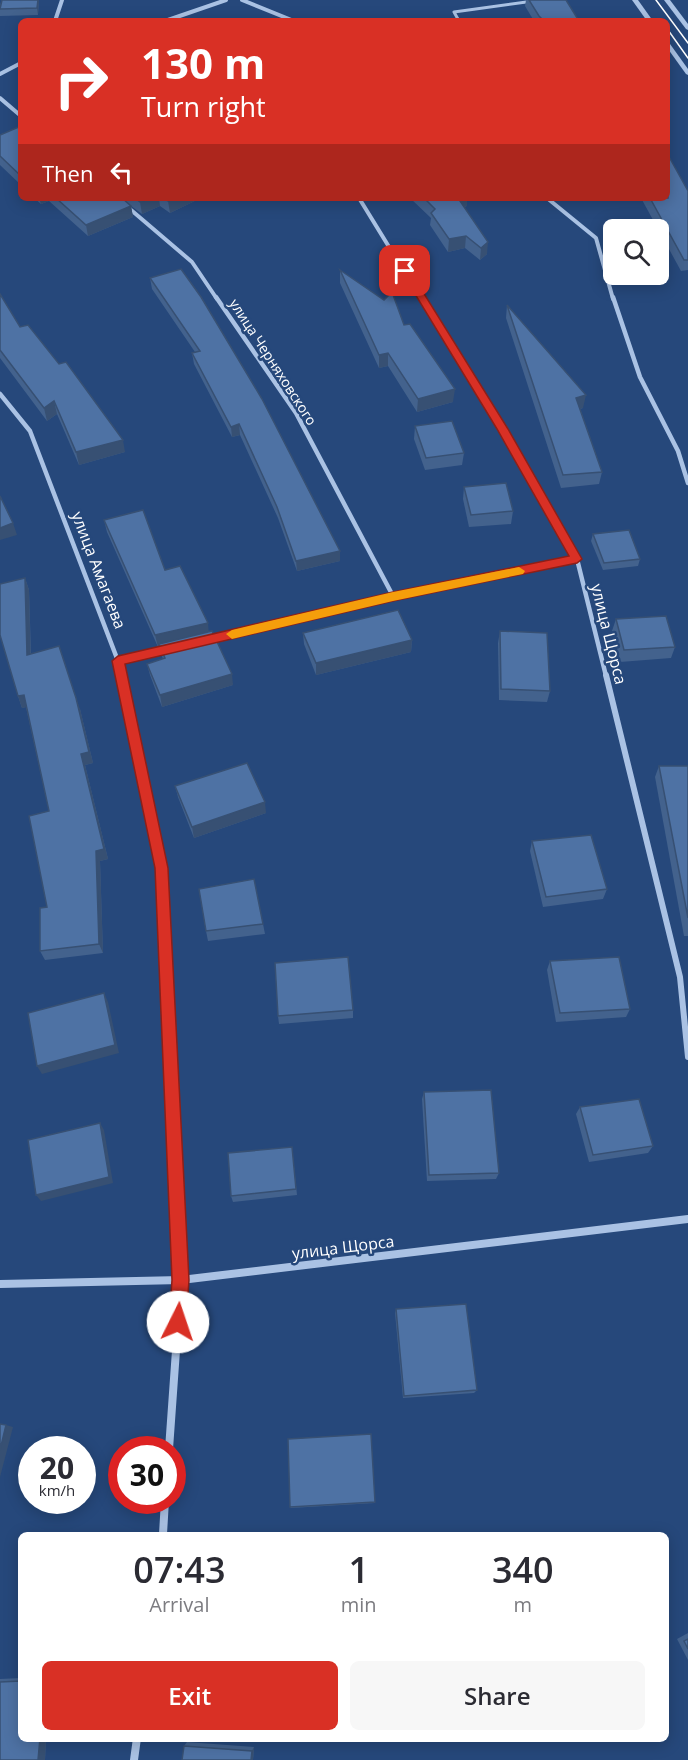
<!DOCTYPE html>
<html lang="en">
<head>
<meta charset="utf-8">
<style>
  :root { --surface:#fff; --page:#f7f7f7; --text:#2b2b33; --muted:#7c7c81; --accent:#d93025 }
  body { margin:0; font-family:"Open Sans",sans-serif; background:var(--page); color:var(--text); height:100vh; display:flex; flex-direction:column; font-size:22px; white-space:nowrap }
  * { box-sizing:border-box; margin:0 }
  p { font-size:20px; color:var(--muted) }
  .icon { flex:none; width:33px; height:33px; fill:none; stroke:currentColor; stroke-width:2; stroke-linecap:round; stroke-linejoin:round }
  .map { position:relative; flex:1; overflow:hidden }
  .sheet { position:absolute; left:18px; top:1532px; width:651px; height:210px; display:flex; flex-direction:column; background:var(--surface); border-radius:9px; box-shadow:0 3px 15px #0003 }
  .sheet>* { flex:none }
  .banner { position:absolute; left:18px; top:18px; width:652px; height:183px; border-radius:9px; box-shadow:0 3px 15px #0003; background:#d93025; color:#fff; overflow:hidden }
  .controls { position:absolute; left:603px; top:219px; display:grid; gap:12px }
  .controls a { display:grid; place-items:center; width:66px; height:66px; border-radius:9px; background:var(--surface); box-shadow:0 3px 15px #0003; font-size:30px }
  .speed { position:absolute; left:18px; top:1436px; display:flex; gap:12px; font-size:30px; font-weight:700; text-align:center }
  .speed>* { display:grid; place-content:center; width:78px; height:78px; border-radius:50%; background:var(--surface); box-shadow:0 3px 15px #0003; line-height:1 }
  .speed small { font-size:15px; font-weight:400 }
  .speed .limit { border:9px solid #d22; background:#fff; color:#111 }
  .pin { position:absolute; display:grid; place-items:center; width:51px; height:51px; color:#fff; margin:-26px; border-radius:12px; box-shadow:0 3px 9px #0006 }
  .me { position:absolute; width:66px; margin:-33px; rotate:4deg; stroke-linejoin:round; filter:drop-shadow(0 0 4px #0008) }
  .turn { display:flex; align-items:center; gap:21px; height:126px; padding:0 24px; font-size:27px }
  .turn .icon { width:78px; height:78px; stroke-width:2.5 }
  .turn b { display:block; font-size:42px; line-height:51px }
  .then { display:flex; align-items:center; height:57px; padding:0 24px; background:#0003; gap:12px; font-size:22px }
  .eta { display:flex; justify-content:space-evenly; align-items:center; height:102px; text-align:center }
  .eta b { font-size:36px; font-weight:600; line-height:42px }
  .action { display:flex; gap:12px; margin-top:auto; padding:12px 24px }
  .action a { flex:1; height:69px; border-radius:9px; background:var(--accent); color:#fff; font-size:24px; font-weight:600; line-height:69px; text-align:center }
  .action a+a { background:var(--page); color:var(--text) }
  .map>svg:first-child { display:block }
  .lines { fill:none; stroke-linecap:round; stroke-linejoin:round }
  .service { stroke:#aac2e4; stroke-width:3 }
  .minor-far3 { stroke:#aac2e4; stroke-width:4 }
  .minor-far2 { stroke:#aac2e4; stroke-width:4.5 }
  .minor-far1 { stroke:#aac2e4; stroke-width:6 }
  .minor { stroke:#aac2e4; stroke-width:8 }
  .tertiary { fill:#aac2e4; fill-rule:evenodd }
  .tram { stroke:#fff; stroke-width:1.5 }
  .wall { fill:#43628d }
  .shaded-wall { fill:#375073 }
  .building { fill:#4e72a4; stroke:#375073; stroke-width:1.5 }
  .route { fill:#d93025; stroke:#8d1f18; stroke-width:1.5 }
  .slow { fill:#f59e0b }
  .labels { text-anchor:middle; stroke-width:5; stroke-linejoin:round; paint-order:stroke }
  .far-street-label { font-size:14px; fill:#fff; stroke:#26487b }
  .street-label { font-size:16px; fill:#fff; stroke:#26487b }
</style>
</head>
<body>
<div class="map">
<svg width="688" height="1760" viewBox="0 0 688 1760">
  <rect width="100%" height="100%" fill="#26487b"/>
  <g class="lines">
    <path class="service" d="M 459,21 L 454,12 L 541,0"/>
    <g class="minor-far3">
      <path d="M 242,0 L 294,21"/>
      <path d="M 55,21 L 62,0"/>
      <path d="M 165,21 L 226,0"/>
      <path d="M 0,74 L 21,63"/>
      <path d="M 0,98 L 21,116"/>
      <path d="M 117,198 L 192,262 L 217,299"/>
      <path d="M 359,198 L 421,299"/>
      <path d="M 547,198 L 596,238 L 613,299"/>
    </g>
    <g class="minor-far2">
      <path d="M 216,297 L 296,413 L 393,596"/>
      <path d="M 421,297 L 502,429 L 577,559 L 606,676"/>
      <path d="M 613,297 L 640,377 L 678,451 L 688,483"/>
      <path d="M 0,394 L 30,431 L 118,661 L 121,676"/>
      <path d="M 208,640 L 393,596 L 577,559"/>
      <path d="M 118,661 L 166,650"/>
    </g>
    <g class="minor-far1">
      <path d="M 121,675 L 162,868 L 175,1155"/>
      <path d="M 606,675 L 680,977 L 688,1057"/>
    </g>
    <g class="minor">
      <path d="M 0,1284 L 181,1280 L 688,1219"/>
      <path d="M 169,1449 L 181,1280 L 175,1153"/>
      <path d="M 163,1534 L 165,1500"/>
      <path d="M 134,1760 L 137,1738"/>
    </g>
    <g class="tertiary">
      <path d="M 632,0 L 638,0 L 653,21 L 647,21 Z"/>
      <path d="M 664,0 L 670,0 L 688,24 L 688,30 L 686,29 Z"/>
      <path d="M 668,43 L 670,44 L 688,69 L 688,75 L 686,74 L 668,49 Z"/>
    </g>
    <g class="tram">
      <path d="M 656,0 L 688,43"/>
      <path d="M 668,30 L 688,58"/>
    </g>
  </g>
  <g class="wall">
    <path d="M 2,0 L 39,0 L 38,15 L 0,16 L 0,5 Z"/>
    <path d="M 526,0 L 566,0 L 579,21 L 534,21 L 525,6 Z"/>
    <path d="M 21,126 L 21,185 L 0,165 L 0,135 Z"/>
    <path d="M 688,191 L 688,270 L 681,271 L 641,198 L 668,198 Z"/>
    <path d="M 34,198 L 201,198 L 170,213 L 160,206 L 142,214 L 131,206 L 133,217 L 88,236 L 49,201 L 41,204 Z"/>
    <path d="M 410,198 L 467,198 L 467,206 L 464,207 L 487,254 L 480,260 L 465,248 L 448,252 L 430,225 L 431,218 Z"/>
    <path d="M 181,269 L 340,561 L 297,571 L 278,518 L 240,435 L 232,437 L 194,364 L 192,353 L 195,352 L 152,289 L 150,278 Z"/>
    <path d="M 340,270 L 404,325 L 453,402 L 417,412 L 388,366 L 379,368 L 340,283 Z"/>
    <path d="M 0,294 L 20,327 L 125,452 L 79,465 L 57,414 L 47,421 L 0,358 Z"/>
    <path d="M 507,305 L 583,408 L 580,409 L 602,472 L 599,484 L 561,488 L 506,318 Z"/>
    <path d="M 415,426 L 464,453 L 462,465 L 425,470 L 414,439 Z"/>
    <path d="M 464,487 L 513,511 L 511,524 L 469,527 L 463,499 Z"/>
    <path d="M 104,520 L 165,570 L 209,632 L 233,685 L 162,707 L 150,675 L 147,664 L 163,659 L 159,647 L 158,647 L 107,532 Z"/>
    <path d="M 593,534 L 640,559 L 638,566 L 603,570 L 591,541 Z"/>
    <path d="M 25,578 L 29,590 L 31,654 L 80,709 L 93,763 L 85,765 L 108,859 L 100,861 L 103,953 L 45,960 L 40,951 L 47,907 L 49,811 L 26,707 L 22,708 L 18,696 Z"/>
    <path d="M 616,619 L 675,647 L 671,658 L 620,662 L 612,631 Z"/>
    <path d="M 500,631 L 550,691 L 547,702 L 499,700 L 498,643 Z"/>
    <path d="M 303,633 L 412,640 L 411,652 L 316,675 L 304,644 Z"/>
    <path d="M 659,766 L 688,766 L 688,936 L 684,936 L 655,777 Z"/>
    <path d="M 175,786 L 266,813 L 194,838 L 178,797 Z"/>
    <path d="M 532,841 L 607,889 L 603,899 L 543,907 L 530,851 Z"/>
    <path d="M 263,924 L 265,934 L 208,941 L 206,931 Z"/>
    <path d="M 550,961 L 630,1009 L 626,1017 L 556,1022 L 547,970 Z"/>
    <path d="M 353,1010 L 353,1018 L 279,1024 L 278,1016 Z"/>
    <path d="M 424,1092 L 499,1173 L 496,1179 L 427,1181 L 422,1099 Z"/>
    <path d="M 580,1107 L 653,1146 L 648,1153 L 589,1162 L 576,1114 Z"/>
    <path d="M 292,1147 L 297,1195 L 233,1202 L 231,1196 Z"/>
    <path d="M 396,1309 L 477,1390 L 474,1393 L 403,1398 L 395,1313 Z"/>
    <path d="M 375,1502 L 375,1503 L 291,1508 L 290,1507 Z"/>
    <path d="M 688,1633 L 688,1660 L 677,1639 Z"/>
    <path d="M 21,1678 L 21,1738 L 46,1738 L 45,1760 L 0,1760 L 0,1679 Z"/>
    <path d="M 187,1742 L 254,1747 L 253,1760 L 182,1760 L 184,1746 Z"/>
  </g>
  <g class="shaded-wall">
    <path d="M 38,0 L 39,0 L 38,15 L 37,8 Z"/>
    <path d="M 39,198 L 48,198 L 49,201 L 41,204 Z"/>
    <path d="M 150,198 L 159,198 L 160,206 L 142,214 L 140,202 Z"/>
    <path d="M 175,198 L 201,198 L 170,213 L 168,201 Z"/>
    <path d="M 457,198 L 467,198 L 467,206 L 456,209 Z"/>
    <path d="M 131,206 L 133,217 L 88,236 L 86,225 Z"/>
    <path d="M 466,236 L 465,248 L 448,252 L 449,239 Z"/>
    <path d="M 488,242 L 487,254 L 480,260 L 481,248 Z"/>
    <path d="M 388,353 L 388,366 L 379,368 L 379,355 Z"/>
    <path d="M 455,389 L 453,402 L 417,412 L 418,399 Z"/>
    <path d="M 586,395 L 583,408 L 573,411 L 576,398 Z"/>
    <path d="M 54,401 L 57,414 L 47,421 L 44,408 Z"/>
    <path d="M 239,424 L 240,435 L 232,437 L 231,427 Z"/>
    <path d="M 123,440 L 125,452 L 79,465 L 76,452 Z"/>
    <path d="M 13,523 L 17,535 L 0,540 L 0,528 Z"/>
    <path d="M 340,551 L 340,561 L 297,571 L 296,561 Z"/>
    <path d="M 25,578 L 29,590 L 31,667 L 27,655 Z"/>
    <path d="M 208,623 L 209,635 L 159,644 L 159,647 L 158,647 L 155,635 Z"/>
    <path d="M 412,640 L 411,652 L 316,675 L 316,663 Z"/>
    <path d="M 232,674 L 233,685 L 162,707 L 160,695 Z"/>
    <path d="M 24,695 L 28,707 L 22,708 L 18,696 Z"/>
    <path d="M 76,698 L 80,709 L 93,763 L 85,765 L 108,859 L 100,861 L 103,953 L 99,944 Z"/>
    <path d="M 265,802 L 266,813 L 194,838 L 192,827 Z"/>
    <path d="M 104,993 L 108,1002 L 119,1053 L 42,1074 L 37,1066 Z"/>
    <path d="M 100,1123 L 104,1130 L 113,1183 L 41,1201 L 36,1195 Z"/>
    <path d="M 6,1425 L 13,1427 L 0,1477 L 0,1450 Z"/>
    <path d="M 40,1738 L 46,1738 L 45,1760 L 38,1760 Z"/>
    <path d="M 254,1747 L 253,1760 L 251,1760 L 252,1751 Z"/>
  </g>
  <g class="building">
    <path d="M 2,0 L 38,0 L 37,8 L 0,9 Z"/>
    <path d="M 529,0 L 566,0 L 579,21 L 544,21 L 539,16 Z"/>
    <path d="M 21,126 L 21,176 L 0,156 L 0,135 Z"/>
    <path d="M 668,155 L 688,191 L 688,260 L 684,260 L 650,198 L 668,198 Z"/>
    <path d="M 56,198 L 122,198 L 131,206 L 86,225 Z"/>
    <path d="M 135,198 L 150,198 L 140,202 Z"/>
    <path d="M 163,198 L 175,198 L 168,201 Z"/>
    <path d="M 424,198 L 458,198 L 488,242 L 481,248 L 466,236 L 449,239 L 431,213 L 435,209 Z"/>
    <path d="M 181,269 L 201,297 L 262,399 L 340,551 L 296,561 L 277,507 L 239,424 L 231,427 L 192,353 L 200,351 L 150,278 Z"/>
    <path d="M 340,270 L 384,300 L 392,292 L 404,325 L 410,324 L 455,389 L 418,399 L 388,353 L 379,355 Z"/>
    <path d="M 0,294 L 20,327 L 28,325 L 59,364 L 66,362 L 123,440 L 76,452 L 54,401 L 44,408 L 0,350 Z"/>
    <path d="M 507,305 L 586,395 L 576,398 L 602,472 L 563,475 Z"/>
    <path d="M 452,421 L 464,453 L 426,458 L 415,426 Z"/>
    <path d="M 506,483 L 513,511 L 471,515 L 464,487 Z"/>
    <path d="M 0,496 L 13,523 L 0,528 Z"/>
    <path d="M 143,510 L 165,570 L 180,566 L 208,623 L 155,635 L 104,520 Z"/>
    <path d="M 629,530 L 640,559 L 604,563 L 593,534 Z"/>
    <path d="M 25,578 L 27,655 L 59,646 L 76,698 L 89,752 L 81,754 L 104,849 L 96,851 L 99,944 L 40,951 L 40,908 L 47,907 L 29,816 L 49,811 L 24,695 L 18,696 L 0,635 L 0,584 Z"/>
    <path d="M 398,610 L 412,640 L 316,663 L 303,633 Z"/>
    <path d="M 666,616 L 675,647 L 624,650 L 616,619 Z"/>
    <path d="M 212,631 L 232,674 L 160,695 L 147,664 L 165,658 L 159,644 Z"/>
    <path d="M 500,631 L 547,633 L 550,691 L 501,689 Z"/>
    <path d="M 247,763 L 265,802 L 192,827 L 175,786 Z"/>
    <path d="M 659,766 L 688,766 L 688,918 Z"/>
    <path d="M 591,835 L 607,889 L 546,897 L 532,841 Z"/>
    <path d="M 254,879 L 263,924 L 206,931 L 199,889 Z"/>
    <path d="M 348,957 L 353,1010 L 278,1016 L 275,963 Z"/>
    <path d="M 619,957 L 630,1009 L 560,1013 L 550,961 Z"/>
    <path d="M 104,993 L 115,1045 L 37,1066 L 28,1013 Z"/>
    <path d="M 491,1090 L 499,1173 L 429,1175 L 424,1092 Z"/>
    <path d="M 639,1099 L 653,1146 L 593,1155 L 580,1107 Z"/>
    <path d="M 100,1123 L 109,1177 L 36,1195 L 28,1140 Z"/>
    <path d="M 292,1147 L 296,1189 L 231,1196 L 228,1153 Z"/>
    <path d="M 466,1304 L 477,1390 L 404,1396 L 396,1309 Z"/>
    <path d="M 0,1424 L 6,1425 L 0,1450 Z"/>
    <path d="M 371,1434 L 375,1502 L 290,1507 L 288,1439 Z"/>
    <path d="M 688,1639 L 688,1649 L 684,1641 Z"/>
    <path d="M 21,1681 L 21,1738 L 40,1738 L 38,1760 L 0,1760 L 0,1682 Z"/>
    <path d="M 184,1746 L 252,1751 L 251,1760 L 182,1760 Z"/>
  </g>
  <path class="route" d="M 405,268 L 410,271 L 508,429 L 582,559 L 577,563 L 393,601 L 125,664 L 168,868 L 189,1280 L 186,1322 L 183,1328 L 178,1331 L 172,1328 L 169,1322 L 172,1280 L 155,868 L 112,661 L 118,656 L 393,592 L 569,556 L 497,429 L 401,271 Z"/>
  <path class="slow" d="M 519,567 L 525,571 L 523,574 L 393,601 L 232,639 L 226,634 L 232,630 L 393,592 Z"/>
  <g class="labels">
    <g class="far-street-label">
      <text transform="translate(273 362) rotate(57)" y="5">улица Черняховского</text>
    </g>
    <g class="street-label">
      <text transform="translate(99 570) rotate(69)" y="6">улица Амагаева</text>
      <text transform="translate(609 634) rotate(76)" y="6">улица Щорса</text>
      <text transform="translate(343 1247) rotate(-7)" y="6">улица Щорса</text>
    </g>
  </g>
</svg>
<div class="controls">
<a><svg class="icon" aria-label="search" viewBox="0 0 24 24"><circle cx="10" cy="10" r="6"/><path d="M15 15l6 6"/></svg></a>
</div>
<div class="speed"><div>20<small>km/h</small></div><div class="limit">30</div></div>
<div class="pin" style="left:405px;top:271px;background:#d93025"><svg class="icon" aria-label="arrive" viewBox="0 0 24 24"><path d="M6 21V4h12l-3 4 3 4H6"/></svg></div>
<svg class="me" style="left:178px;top:1322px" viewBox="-20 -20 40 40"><circle r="19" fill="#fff"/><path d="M0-13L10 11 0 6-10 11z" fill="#d93025"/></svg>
<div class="banner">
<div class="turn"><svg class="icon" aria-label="right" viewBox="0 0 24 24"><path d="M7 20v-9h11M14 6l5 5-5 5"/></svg><div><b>130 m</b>Turn right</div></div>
<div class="then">Then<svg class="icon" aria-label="left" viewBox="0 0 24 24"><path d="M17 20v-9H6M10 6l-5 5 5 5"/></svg></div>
</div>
<section class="sheet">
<div class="eta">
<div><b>07:43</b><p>Arrival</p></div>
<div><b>1</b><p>min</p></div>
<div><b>340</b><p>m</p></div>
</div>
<div class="action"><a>Exit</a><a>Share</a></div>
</section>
</div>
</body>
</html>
